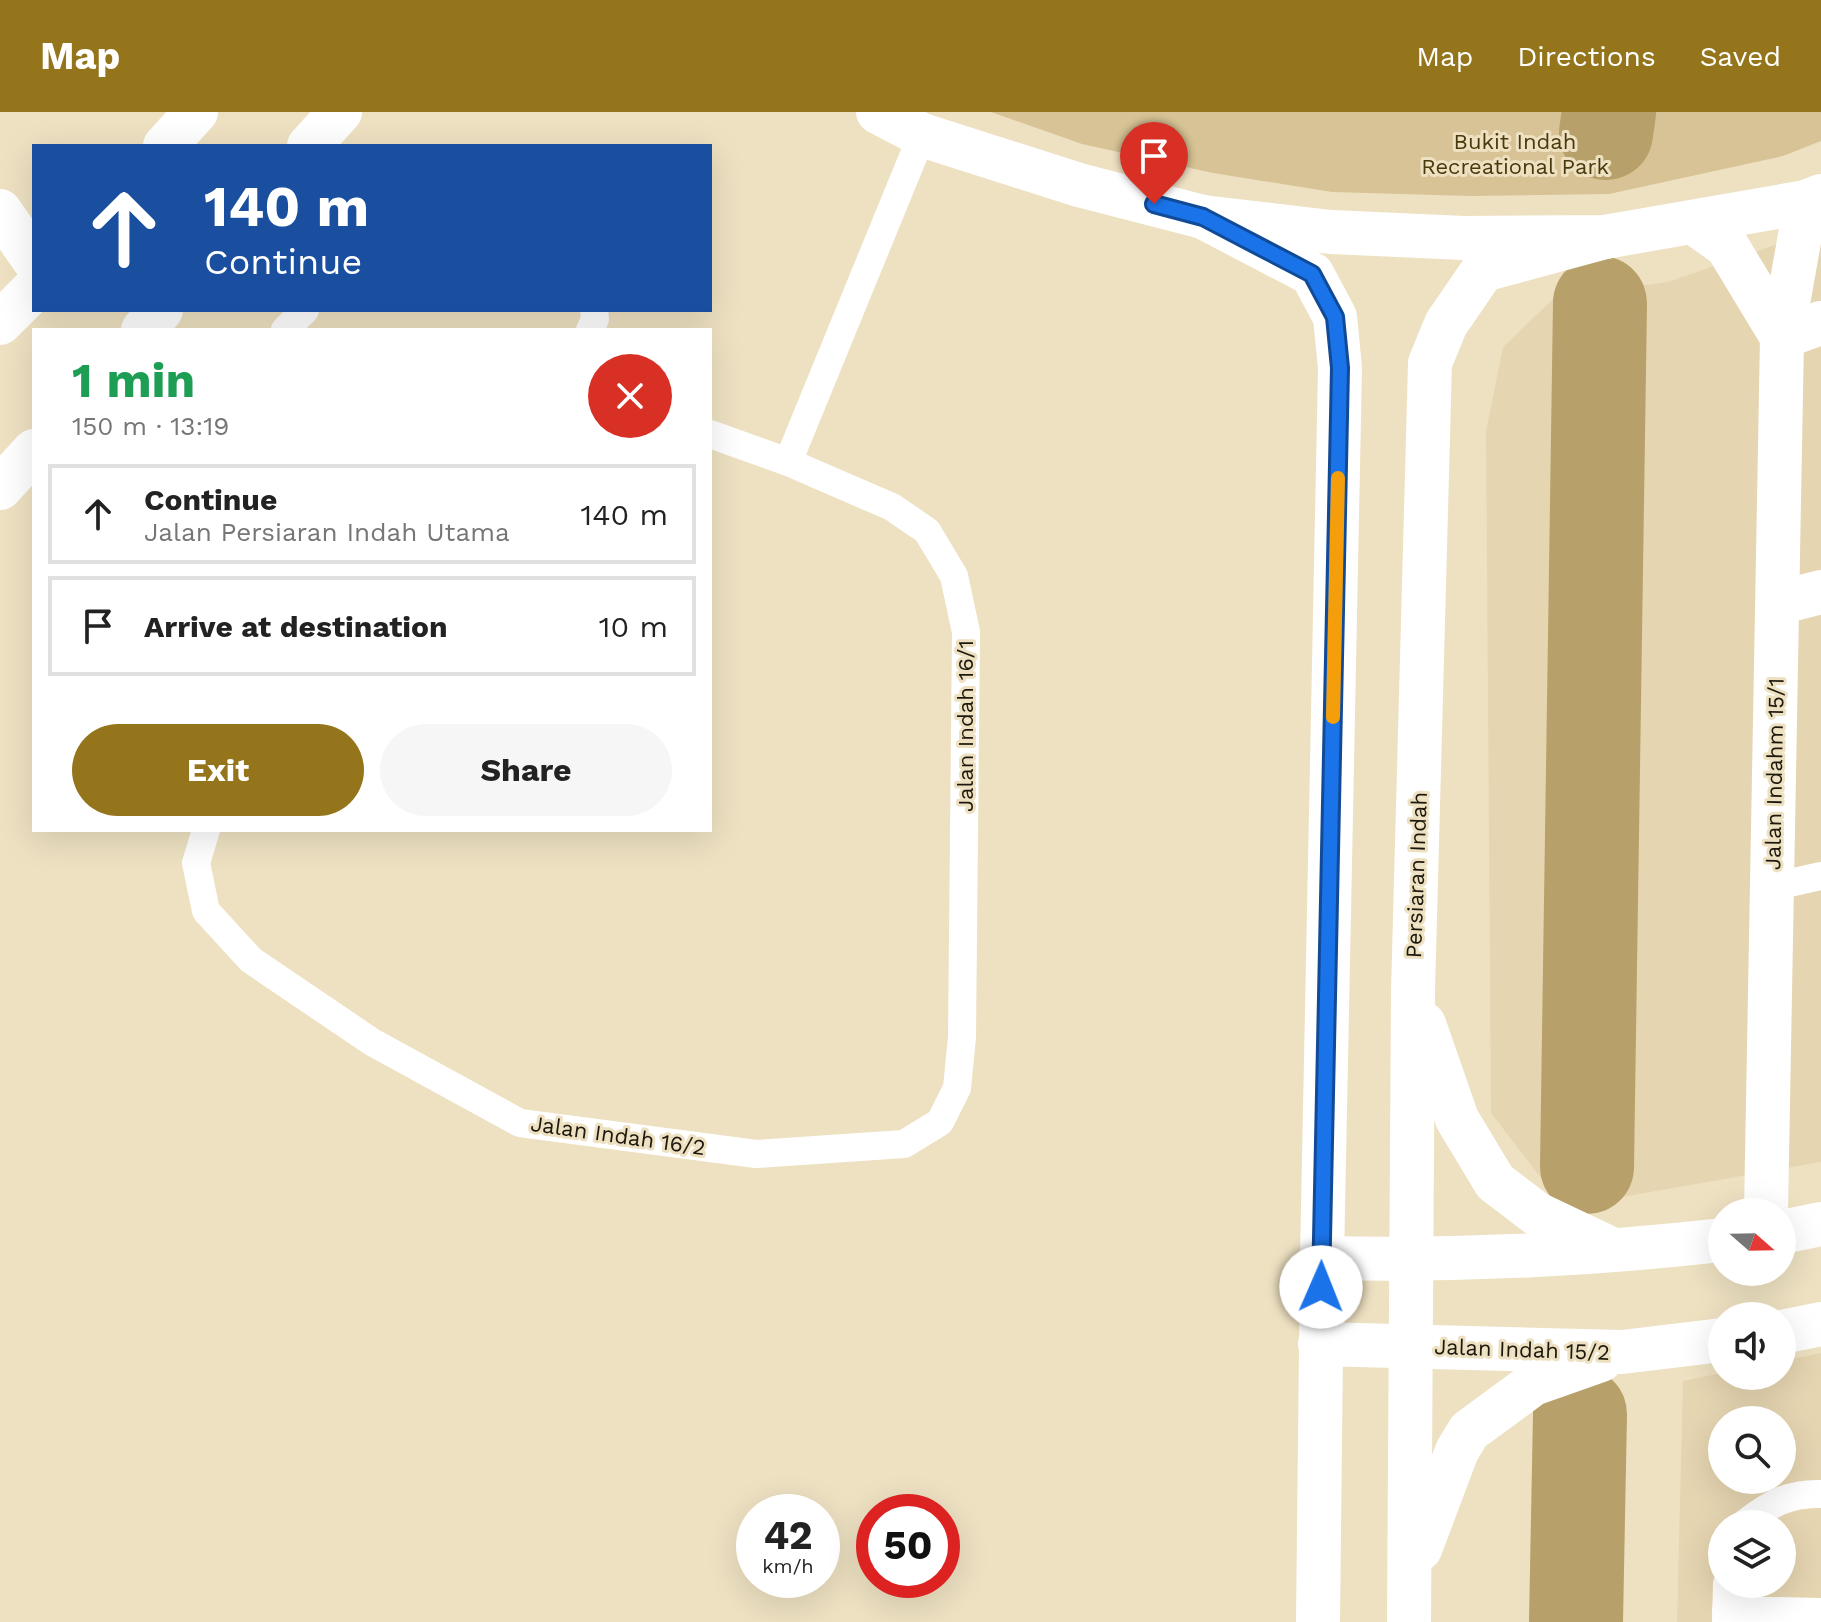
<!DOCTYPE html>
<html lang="en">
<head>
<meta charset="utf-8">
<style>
  :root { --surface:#fff; --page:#f6f6f6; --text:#222; --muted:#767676; --line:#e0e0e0; --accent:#94751c }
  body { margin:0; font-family:"Work Sans",sans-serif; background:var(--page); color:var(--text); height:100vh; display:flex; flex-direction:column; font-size:30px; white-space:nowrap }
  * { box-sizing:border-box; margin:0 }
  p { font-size:26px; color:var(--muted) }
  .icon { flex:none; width:44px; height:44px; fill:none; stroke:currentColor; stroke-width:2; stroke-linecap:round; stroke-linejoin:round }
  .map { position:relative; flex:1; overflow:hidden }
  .side { position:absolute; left:32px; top:216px; width:680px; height:504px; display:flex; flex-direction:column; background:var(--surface); border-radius:0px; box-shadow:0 8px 32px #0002 }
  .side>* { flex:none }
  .banner { position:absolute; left:32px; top:32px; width:680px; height:168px; border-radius:0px; box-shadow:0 8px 32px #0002; background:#1a4fa0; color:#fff; overflow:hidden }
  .needle { width:52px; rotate:110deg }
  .tools { position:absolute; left:1708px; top:1086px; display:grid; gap:16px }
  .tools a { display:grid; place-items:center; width:88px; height:88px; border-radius:50%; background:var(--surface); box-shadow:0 8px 32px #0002; font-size:40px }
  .speed { position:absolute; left:736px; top:1382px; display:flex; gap:16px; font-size:40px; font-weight:700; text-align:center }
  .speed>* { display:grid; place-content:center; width:104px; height:104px; border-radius:50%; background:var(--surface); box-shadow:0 8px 32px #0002; line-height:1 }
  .speed small { font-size:20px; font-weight:400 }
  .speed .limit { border:12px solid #d22; background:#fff; color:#111 }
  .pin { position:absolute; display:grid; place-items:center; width:68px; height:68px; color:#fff; margin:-82px -34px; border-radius:50% 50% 50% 0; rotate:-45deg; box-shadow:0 0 8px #0007 }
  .pin .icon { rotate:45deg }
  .me { position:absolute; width:88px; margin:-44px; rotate:1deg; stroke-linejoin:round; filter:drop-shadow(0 0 6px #0008) }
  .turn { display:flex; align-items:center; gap:28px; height:168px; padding:0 40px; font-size:36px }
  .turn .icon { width:104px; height:104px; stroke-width:2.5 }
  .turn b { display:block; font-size:56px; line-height:68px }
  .round { display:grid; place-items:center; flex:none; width:84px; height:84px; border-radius:42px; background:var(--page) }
  .summary { display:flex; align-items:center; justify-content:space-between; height:136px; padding:0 40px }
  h1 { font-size:48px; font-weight:700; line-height:60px; color:#1e9e55 }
  .cta { display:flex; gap:16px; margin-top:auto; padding:16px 40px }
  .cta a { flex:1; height:92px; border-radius:48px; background:var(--accent); color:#fff; font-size:32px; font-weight:700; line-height:92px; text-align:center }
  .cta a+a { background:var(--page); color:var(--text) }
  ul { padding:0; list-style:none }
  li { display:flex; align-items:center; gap:24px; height:100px; margin:0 16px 12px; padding:0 24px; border:4px solid var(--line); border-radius:0px }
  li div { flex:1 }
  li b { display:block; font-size:30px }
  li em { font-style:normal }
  header { display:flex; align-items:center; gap:48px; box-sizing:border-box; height:112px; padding:0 40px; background:var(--accent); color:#fff }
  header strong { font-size:38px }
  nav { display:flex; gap:44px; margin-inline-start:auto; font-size:28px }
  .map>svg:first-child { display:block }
  .built { fill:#e6d5b1; fill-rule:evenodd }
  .green { fill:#d7c395 }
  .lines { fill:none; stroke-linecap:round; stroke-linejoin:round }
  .river { stroke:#b7a069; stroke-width:94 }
  .lane { stroke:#fff; stroke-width:28 }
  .street { stroke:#fff; stroke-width:44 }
  .secondary { stroke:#fff; stroke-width:44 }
  .route-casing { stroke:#114b97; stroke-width:20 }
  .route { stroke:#1a73e8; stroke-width:14 }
  .slow { stroke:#f59e0b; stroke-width:14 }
  .labels { text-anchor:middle; stroke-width:6; stroke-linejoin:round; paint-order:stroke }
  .park-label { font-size:22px; fill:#4a390b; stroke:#eee1c2 }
  .street-label { font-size:22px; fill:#1c180d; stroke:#eee1c2 }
</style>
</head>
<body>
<header>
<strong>Map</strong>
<nav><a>Map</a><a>Directions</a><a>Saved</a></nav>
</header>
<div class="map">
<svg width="1821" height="1510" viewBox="0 0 1821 1510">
  <rect width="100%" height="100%" fill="#eee1c2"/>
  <g class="built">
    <path d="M 1821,117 L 1821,1050 L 1610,1087 L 1541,1066 L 1491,1001 L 1486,319 L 1503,235 L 1554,186 L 1668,170 Z"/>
    <path d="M 1821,1241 L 1821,1510 L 1677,1510 L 1683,1269 L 1722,1261 L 1722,1264 L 1782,1264 L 1782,1249 ZM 1722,1308 L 1782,1308 L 1782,1368 L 1722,1368 ZM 1722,1412 L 1782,1412 L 1782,1472 L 1722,1472 Z"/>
  </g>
  <path class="green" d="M 991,0 L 1821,0 L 1821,29 L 1783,44 L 1609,82 L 1471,84 L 1332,80 L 1213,61 L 1082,32 Z"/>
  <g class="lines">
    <g class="river">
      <path d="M 1606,21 L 1609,0"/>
      <path d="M 1587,1055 L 1600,191"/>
      <path d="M 1576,1510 L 1580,1302"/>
    </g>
    <g class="lane">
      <path d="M 285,218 L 305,198"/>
      <path d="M 590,218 L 595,207 L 594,198"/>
      <path d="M 788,350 L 922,23"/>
      <path d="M 206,718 L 196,751 L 206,799 L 251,848 L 372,930 L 520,1011 L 756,1042 L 904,1032 L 940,1010 L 957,976 L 962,925 L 966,520 L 954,464 L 927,419 L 892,395 L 788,350 L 710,322"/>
      <path d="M 1772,775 L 1821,764"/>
      <path d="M 1744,1412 C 1770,1392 1788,1381 1821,1382"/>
      <path d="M 1726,1498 L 1821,1500"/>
      <path d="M 1726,1510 L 1727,1472"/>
    </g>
    <g class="street">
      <path d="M 165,34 L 196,0"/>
      <path d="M 0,99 L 34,148"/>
      <path d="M 1693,110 L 1727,134 L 1782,225"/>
      <path d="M 0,211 L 34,177"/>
      <path d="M 1782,225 L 1821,211"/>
      <path d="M 1778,491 L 1821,480"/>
      <path d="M 1766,1100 L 1782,225 L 1806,90"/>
    </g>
    <g class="secondary">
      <path d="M 878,0 L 922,23 L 1079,73 L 1203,105 L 1331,120 L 1464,126 L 1605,125 L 1806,90 L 1821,84"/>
      <path d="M 309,34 L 340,0"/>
      <path d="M 1203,105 L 1312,162 L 1335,205 L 1340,256 L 1322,1146 L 1318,1510"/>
      <path d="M 143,218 L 161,198"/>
      <path d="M 0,376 L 34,339"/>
      <path d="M 1424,912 L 1457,1007 L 1495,1070 L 1537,1102 L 1613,1138"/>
      <path d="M 1782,1120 L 1821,1112"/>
      <path d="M 1322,1146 C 1456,1149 1589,1143 1722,1128"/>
      <path d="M 1782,1220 L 1821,1212"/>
      <path d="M 1320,1232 L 1622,1240 L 1722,1228"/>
      <path d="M 1420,1437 L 1457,1339 L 1469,1319 L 1533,1272 L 1601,1248"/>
      <path d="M 1409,1510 L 1413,879 L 1430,251 L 1446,212 L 1483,158 L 1605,125"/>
    </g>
  </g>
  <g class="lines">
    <g class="route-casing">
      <path id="route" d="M 1154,92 L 1203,105 L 1312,162 L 1335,205 L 1340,256 L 1321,1175"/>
    </g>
    <use href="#route" class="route"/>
    <path class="slow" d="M 1333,605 L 1338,366"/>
  </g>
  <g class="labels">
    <g class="park-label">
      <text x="1515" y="37">Bukit Indah<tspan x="1515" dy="25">Recreational Park</tspan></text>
    </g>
    <g class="street-label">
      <text transform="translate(965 614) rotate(-90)" y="8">Jalan Indah 16/1</text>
      <text transform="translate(1774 662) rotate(-89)" y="8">Jalan Indahm 15/1</text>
      <text transform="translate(1416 763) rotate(-88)" y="8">Persiaran Indah</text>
      <text transform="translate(618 1023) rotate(8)" y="8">Jalan Indah 16/2</text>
      <text transform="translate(1522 1237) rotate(2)" y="8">Jalan Indah 15/2</text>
    </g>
  </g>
</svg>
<div class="tools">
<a><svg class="needle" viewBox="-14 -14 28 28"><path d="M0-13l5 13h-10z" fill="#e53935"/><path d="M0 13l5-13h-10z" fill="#767676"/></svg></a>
<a><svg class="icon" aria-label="sound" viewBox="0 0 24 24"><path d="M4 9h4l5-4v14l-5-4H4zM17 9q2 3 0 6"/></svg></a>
<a><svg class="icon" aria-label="search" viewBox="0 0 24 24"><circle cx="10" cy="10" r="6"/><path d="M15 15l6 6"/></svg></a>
<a><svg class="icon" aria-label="layers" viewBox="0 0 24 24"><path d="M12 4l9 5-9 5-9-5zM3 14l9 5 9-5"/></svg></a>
</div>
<div class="speed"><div>42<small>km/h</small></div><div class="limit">50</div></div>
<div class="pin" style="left:1154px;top:92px;background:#d93025"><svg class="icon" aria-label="arrive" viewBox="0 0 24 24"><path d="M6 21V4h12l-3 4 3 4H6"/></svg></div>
<svg class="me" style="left:1321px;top:1175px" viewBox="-20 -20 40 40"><circle r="19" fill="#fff"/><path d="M0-13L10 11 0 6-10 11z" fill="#1a73e8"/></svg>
<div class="banner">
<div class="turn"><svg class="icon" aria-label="ahead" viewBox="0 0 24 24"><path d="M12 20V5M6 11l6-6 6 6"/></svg><div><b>140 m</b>Continue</div></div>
</div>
<section class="side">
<div class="summary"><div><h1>1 min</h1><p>150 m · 13:19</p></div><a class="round" style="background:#d93025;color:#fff"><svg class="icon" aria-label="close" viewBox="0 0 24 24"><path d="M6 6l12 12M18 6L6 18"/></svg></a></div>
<ul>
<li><svg class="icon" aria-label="ahead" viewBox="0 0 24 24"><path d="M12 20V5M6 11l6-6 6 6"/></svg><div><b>Continue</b><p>Jalan Persiaran Indah Utama</p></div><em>140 m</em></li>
<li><svg class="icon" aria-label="arrive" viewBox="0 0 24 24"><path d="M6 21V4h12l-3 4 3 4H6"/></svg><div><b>Arrive at destination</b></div><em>10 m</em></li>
</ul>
<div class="cta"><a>Exit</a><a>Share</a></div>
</section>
</div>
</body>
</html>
